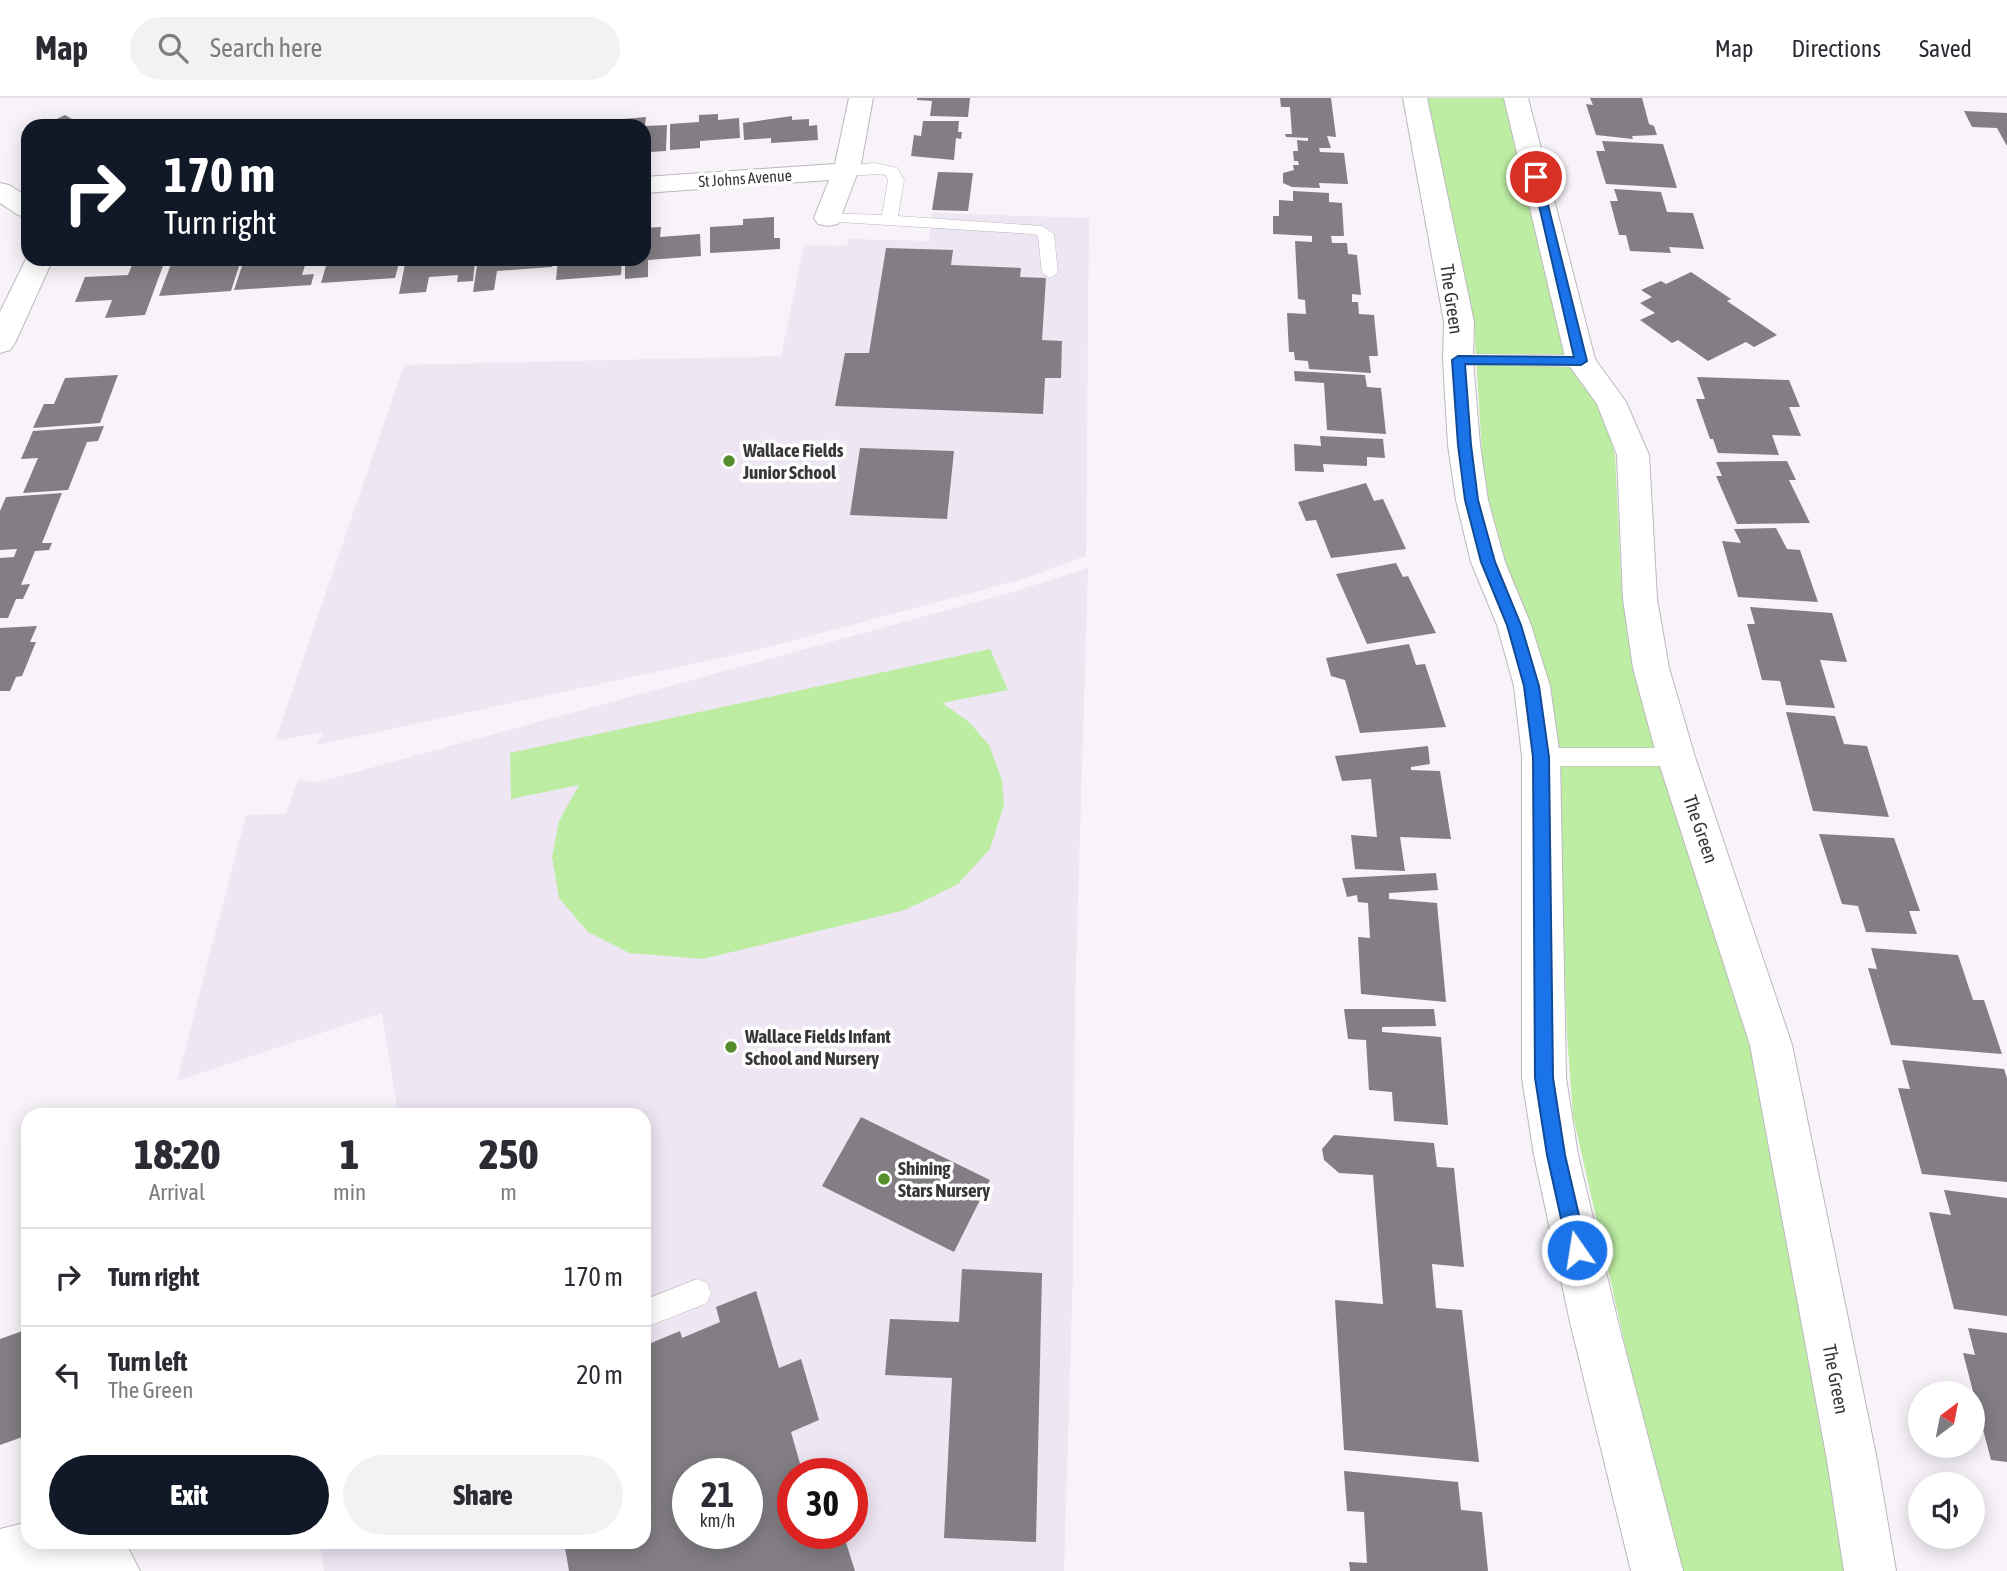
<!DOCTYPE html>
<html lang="en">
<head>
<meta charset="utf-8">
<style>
  :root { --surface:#fff; --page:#f2f2f3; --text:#2b2b33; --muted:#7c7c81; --line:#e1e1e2; --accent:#111827 }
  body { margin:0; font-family:"Asap Condensed",sans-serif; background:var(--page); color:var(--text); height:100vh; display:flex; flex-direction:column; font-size:26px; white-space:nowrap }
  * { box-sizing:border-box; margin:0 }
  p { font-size:23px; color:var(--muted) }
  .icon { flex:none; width:38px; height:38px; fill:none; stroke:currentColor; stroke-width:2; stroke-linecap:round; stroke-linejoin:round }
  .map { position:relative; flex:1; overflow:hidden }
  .details { position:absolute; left:21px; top:1010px; width:630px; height:441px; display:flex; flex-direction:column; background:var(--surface); border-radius:21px; box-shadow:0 4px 18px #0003 }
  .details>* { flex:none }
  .banner { position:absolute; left:21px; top:21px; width:630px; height:147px; border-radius:21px; box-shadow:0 4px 18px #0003; background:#111827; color:#fff; overflow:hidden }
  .needle { width:46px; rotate:32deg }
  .fabs { position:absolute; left:1908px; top:1283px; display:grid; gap:14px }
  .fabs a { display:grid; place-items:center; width:77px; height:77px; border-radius:50%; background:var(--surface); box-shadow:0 4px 18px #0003; font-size:35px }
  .speed { position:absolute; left:672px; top:1360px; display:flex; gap:14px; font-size:35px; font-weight:700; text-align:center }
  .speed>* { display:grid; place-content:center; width:91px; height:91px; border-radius:50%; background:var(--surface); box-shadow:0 4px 18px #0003; line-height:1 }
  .speed small { font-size:18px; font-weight:400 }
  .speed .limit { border:10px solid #d22; background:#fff; color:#111 }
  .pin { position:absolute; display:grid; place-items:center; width:60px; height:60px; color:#fff; margin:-30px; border:4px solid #fff; border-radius:50%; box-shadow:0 2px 7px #0007 }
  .me { position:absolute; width:77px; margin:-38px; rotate:347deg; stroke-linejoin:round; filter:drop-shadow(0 0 5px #0008) }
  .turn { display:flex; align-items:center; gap:24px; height:147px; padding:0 28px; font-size:32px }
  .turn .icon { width:91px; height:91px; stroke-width:2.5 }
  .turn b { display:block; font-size:49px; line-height:60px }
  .eta { display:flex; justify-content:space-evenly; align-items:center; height:119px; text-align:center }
  .eta b { font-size:42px; font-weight:800; line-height:49px }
  .button { display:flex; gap:14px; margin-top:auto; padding:14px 28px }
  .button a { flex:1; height:80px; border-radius:42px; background:var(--accent); color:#fff; font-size:28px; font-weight:800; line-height:80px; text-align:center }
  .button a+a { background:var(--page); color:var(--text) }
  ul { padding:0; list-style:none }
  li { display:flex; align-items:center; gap:21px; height:98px; padding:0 28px; border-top:2px solid var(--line) }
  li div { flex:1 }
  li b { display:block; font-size:26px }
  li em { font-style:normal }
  header { display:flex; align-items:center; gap:42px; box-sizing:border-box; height:98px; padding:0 35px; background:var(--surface); border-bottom:2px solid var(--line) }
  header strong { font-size:33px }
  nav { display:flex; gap:38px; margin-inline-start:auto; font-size:24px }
  .search { width:490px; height:63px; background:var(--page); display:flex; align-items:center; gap:18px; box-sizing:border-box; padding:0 24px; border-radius:38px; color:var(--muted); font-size:26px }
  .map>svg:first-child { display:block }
  .built { fill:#eee6f3; fill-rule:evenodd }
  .green { fill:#bdeda3 }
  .building { fill:#827e84; fill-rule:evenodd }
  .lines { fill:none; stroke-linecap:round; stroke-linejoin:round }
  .service-casing { stroke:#bbb8be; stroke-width:1 }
  .minor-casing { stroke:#bbb8be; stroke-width:2 }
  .service { fill:#fff; fill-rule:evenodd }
  .minor { fill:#fff; fill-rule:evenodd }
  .route { fill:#1a73e8; stroke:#114b97; stroke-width:2 }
  .poi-dot { fill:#558e2c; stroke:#fff; stroke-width:2.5 }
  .labels { text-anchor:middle; stroke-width:7; stroke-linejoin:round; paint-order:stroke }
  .far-street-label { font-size:16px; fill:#383739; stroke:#fff }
  .street-label { font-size:19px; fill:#383739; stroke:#fff }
  .poi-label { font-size:19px; font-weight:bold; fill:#383739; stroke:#fff; text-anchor:start }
</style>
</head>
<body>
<header>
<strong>Map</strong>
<div class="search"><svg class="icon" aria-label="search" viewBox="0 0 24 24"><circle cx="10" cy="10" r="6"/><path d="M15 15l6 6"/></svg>Search here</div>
<nav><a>Map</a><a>Directions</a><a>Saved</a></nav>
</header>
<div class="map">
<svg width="2007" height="1473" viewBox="0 0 2007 1473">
  <rect width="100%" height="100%" fill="#f7f3f9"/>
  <g class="built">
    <path d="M 932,115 L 1089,120 L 1086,458 L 1020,482 L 757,552 L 317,647 L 323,634 L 275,643 L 404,267 L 781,258 L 804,147 L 847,148 L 848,141 L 929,143 Z"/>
    <path d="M 1088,470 L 1075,903 L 1073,1173 L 1064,1473 L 324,1473 L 320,1444 L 644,1444 L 644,1017 L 398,1017 L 382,915 L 177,983 L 246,717 L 286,716 L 298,682 L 319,684 L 1013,494 ZM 688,1376 L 747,1376 L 747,1435 L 688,1435 ZM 793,1376 L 852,1376 L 852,1435 L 793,1435 Z"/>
  </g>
  <g class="green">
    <path d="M 1426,0 L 1505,0 L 1603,312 L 1615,357 L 1622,499 L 1633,565 L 1751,943 L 1830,1368 L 1845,1473 L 1682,1473 L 1661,1405 L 1573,1018 L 1567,937 L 1559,694 L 1506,471 L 1485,404 L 1474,226 Z"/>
    <path d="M 990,551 L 1008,592 L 942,605 L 968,623 L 989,647 L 1002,682 L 1004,707 L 990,751 L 958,786 L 905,812 L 703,861 L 629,855 L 588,834 L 559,800 L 552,759 L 559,723 L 579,687 L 511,701 L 510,655 Z"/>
  </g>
  <g class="building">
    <path d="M 917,0 L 970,0 L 968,19 L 930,18 L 932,3 L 917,2 Z"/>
    <path d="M 1280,0 L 1331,0 L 1336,39 L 1327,38 L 1331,50 L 1319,50 L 1320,54 L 1344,55 L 1348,86 L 1319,85 L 1320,90 L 1292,89 L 1283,85 L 1283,75 L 1294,72 L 1293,67 L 1299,67 L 1298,63 L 1294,63 L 1293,53 L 1298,53 L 1297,42 L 1308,43 L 1308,40 L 1286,39 L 1285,36 L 1292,36 L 1290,9 L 1281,9 Z"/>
    <path d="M 1590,0 L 1642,0 L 1649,26 L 1654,28 L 1657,37 L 1632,38 L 1633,41 L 1596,37 L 1586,6 L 1593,7 Z"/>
    <path d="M 1964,13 L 2007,15 L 2007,48 L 1997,30 L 1972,29 Z"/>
    <path d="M 718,16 L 718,22 L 739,20 L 740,40 L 700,43 L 700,50 L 670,52 L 670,26 L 699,24 L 699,17 Z"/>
    <path d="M 65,17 L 84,28 L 42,28 Z"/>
    <path d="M 792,18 L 792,22 L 809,21 L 809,28 L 817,27 L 818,42 L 771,45 L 771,40 L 744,42 L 743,25 Z"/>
    <path d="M 646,19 L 645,28 L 667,27 L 666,53 L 650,54 L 650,49 L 644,49 L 645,28 L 624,28 L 624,21 Z"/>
    <path d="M 923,23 L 959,23 L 958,34 L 962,34 L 961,41 L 956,40 L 954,62 L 911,58 L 914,37 L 921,38 Z"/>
    <path d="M 1602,43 L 1663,46 L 1677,90 L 1606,86 L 1596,53 L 1605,53 Z"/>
    <path d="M 938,74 L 973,75 L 968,113 L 932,112 Z"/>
    <path d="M 1614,91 L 1661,94 L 1667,114 L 1693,115 L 1704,151 L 1669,149 L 1671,155 L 1630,153 L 1626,137 L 1619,137 L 1610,103 L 1618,103 Z"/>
    <path d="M 1293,93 L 1329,95 L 1329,104 L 1342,105 L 1344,138 L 1331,138 L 1332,145 L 1347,145 L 1348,156 L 1357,157 L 1361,197 L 1352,196 L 1352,204 L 1358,204 L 1359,216 L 1374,217 L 1378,258 L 1369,258 L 1371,275 L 1309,271 L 1308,263 L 1295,262 L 1294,254 L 1289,254 L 1287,215 L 1306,216 L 1305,202 L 1298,201 L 1295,143 L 1312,144 L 1312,138 L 1273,136 L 1273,118 L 1279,118 L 1279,102 L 1293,103 Z"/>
    <path d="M 774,119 L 774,140 L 780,140 L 780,151 L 710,155 L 710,129 L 743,127 L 743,121 Z"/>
    <path d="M 661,129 L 660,139 L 700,136 L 701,158 L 648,162 L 648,179 L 625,181 L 625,161 L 644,161 L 644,130 Z"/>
    <path d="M 886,150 L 953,152 L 951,167 L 1021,170 L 1020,179 L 1046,180 L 1042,242 L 1062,243 L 1061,280 L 1045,280 L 1043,316 L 835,308 L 845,255 L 869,255 Z"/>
    <path d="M 283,161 L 307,161 L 302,177 L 314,176 L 311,187 L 234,192 L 242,168 L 282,166 Z"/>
    <path d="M 328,161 L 400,161 L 395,180 L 321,185 Z"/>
    <path d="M 406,161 L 473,161 L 473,164 L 475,163 L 473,183 L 457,184 L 458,177 L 429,179 L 426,194 L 399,196 Z"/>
    <path d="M 478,161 L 553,161 L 552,169 L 497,173 L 494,192 L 473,194 Z"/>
    <path d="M 558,161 L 622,161 L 621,177 L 556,182 Z"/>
    <path d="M 205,163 L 204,167 L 240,165 L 231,193 L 159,198 L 171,166 Z"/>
    <path d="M 164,165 L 145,217 L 105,220 L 112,202 L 75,204 L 85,179 L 128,177 L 132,167 Z"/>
    <path d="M 1691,174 L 1731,201 L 1727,203 L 1777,237 L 1754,249 L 1746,244 L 1708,263 L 1678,242 L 1672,245 L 1640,222 L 1655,215 L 1640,205 L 1652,199 L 1641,192 L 1661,183 L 1666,186 Z"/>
    <path d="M 1294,273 L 1365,277 L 1367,289 L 1381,290 L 1386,336 L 1327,332 L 1324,285 L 1295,283 Z"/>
    <path d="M 118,277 L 100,325 L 33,330 L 44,306 L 54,306 L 65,280 Z"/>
    <path d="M 1697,279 L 1789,282 L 1800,309 L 1789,309 L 1801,338 L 1772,337 L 1779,357 L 1718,355 L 1713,341 L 1710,341 L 1696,301 L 1705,301 Z"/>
    <path d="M 104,328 L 98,343 L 87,344 L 68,392 L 23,395 L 38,360 L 21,361 L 33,333 Z"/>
    <path d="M 1320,338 L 1383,341 L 1385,360 L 1367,359 L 1367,368 L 1323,366 L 1324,374 L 1295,373 L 1294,346 L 1321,348 Z"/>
    <path d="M 860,350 L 954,353 L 947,421 L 850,417 Z"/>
    <path d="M 1787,363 L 1796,382 L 1789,382 L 1810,425 L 1737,426 L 1716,378 L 1722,378 L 1716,364 Z"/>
    <path d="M 1366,385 L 1374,403 L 1383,401 L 1406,451 L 1331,460 L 1316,422 L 1306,423 L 1298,404 Z"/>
    <path d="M 62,395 L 42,445 L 52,445 L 49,452 L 35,453 L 21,487 L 30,486 L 23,501 L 16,501 L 8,520 L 0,520 L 0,460 L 14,459 L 17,451 L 0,452 L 0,413 L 6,399 Z"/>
    <path d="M 1776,430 L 1787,451 L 1800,452 L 1818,504 L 1738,499 L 1722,443 L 1741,445 L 1734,431 Z"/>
    <path d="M 1396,465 L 1403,479 L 1408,478 L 1436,535 L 1367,546 L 1336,476 Z"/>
    <path d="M 1750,509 L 1832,515 L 1847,564 L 1820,562 L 1835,610 L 1786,607 L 1780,583 L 1762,582 L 1747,526 L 1755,526 Z"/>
    <path d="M 37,528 L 30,544 L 36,544 L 22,578 L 16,579 L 10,593 L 0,593 L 0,530 Z"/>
    <path d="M 1409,546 L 1416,567 L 1425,566 L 1446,629 L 1360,635 L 1345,582 L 1331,578 L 1326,560 Z"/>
    <path d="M 1786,614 L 1835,618 L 1844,646 L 1867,648 L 1889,719 L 1813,713 Z"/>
    <path d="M 1428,648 L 1430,666 L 1411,669 L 1411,672 L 1440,673 L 1451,741 L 1400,739 L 1405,773 L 1355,771 L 1351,737 L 1377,739 L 1371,681 L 1342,683 L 1335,658 Z"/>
    <path d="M 1819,736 L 1894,740 L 1920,813 L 1909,813 L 1917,836 L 1866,834 L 1858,808 L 1842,806 Z"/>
    <path d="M 1436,775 L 1438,792 L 1389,795 L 1389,801 L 1437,805 L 1446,904 L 1361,896 L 1358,839 L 1370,840 L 1368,805 L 1358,804 L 1357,797 L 1347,799 L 1342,780 Z"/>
    <path d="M 1871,850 L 1958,857 L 1973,902 L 1984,902 L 2002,956 L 1891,947 L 1868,870 L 1877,871 Z"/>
    <path d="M 1344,911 L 1434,911 L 1436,928 L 1382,929 L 1382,934 L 1441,939 L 1448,1027 L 1394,1023 L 1392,994 L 1369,992 L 1366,942 L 1348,941 Z"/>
    <path d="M 1902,962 L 2004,971 L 2007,980 L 2007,1084 L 1922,1076 L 1898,990 L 1910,991 Z"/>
    <path d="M 861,1019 L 990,1082 L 954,1154 L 822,1088 Z"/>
    <path d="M 1334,1037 L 1434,1045 L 1437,1069 L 1454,1070 L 1464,1169 L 1432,1166 L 1436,1210 L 1462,1212 L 1479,1364 L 1344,1352 L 1335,1202 L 1383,1206 L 1373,1077 L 1339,1075 L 1324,1062 L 1322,1051 Z"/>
    <path d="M 1944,1092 L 2007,1100 L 2007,1218 L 1954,1211 L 1929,1114 L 1951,1117 Z"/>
    <path d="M 962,1171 L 1042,1175 L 1036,1444 L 944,1440 L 952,1280 L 885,1277 L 890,1221 L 959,1224 Z"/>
    <path d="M 756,1193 L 779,1270 L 801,1261 L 819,1322 L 791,1334 L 803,1376 L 793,1376 L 793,1435 L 843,1435 L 855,1473 L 569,1473 L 564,1444 L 644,1444 L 644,1248 L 680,1233 L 682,1240 L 720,1224 L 716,1209 ZM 688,1376 L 747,1376 L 747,1435 L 688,1435 Z"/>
    <path d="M 1968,1230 L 2007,1235 L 2007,1364 L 1991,1362 L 1963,1255 L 1975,1257 Z"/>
    <path d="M 28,1231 L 28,1337 L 0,1347 L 0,1241 Z"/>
    <path d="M 1344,1373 L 1458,1384 L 1461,1412 L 1482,1414 L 1488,1473 L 1350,1473 L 1349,1464 L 1367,1465 L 1364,1414 L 1347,1413 Z"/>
  </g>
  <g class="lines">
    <g class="service-casing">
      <g id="service">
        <path d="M 875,65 L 897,70 L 904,82 L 898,118 L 1042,128 L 1054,136 L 1058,175 L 1050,180 L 1042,175 L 1038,138 L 1033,136 L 822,123 L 820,120 L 822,117 L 828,115 L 882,117 L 888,82 L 886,77 C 871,74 848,82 837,73 L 845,68 Z"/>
        <path d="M 1458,256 L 1581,257 L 1590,263 L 1581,269 L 1452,266 L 1449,262 Z"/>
        <path d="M 1541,650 L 1676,650 L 1684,653 L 1687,659 L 1684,665 L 1676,668 L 1541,668 L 1533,665 L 1530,659 L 1533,653 Z"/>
        <path d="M 697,1181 L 707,1185 L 711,1195 L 707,1205 L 644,1230 L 644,1202 Z"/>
      </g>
    </g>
    <g class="minor-casing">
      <g id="minor">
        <path d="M 849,0 L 873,0 L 861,66 L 838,126 L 828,128 L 818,126 L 814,120 L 829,82 L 644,95 L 644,79 L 835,66 Z"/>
        <path d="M 1403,0 L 1427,0 L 1474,224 L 1473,262 L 1480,347 L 1488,402 L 1505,464 L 1531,527 L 1550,588 L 1560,659 L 1566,980 L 1578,1057 L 1618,1224 L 1683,1473 L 1631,1473 L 1570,1224 L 1534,1057 L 1522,980 L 1522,659 L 1514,588 L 1497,527 L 1471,464 L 1456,402 L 1448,347 L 1443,262 L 1444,224 Z"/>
        <path d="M 1504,0 L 1528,0 L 1595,261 L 1626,304 L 1649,357 L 1657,501 L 1669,570 L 1695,659 L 1792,947 L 1877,1362 L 1896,1473 L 1844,1473 L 1827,1362 L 1750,947 L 1657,659 L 1633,570 L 1623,501 L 1617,357 L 1597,306 L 1566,263 Z"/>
        <path d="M 0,85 L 9,87 L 28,99 L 28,119 L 18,117 L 0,105 Z"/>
        <path d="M 28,157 L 28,161 L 53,161 L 15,245 L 10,252 L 0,255 L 0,214 Z"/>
        <path d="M 28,1424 L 28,1444 L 125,1444 L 140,1473 L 0,1473 L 0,1431 Z"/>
      </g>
    </g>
    <use href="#service" class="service"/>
    <use href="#minor" class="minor"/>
  </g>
  <path class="route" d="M 1532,77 L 1541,79 L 1587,263 L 1581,267 L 1465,266 L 1471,347 L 1478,402 L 1495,464 L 1521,527 L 1539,588 L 1549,659 L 1553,980 L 1565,1057 L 1587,1152 L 1584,1159 L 1577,1162 L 1571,1159 L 1568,1152 L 1547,1057 L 1535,980 L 1533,659 L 1524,588 L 1507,527 L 1481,464 L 1465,402 L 1458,347 L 1452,262 L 1458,258 L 1574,259 Z"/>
  <g class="poi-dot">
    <circle cx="729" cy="363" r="7"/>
    <circle cx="731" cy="949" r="7"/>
    <circle cx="884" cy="1081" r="7"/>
  </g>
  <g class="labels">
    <g class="far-street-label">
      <text transform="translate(745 80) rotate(-4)" y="6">St Johns Avenue</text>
    </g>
    <g class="street-label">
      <text transform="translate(1452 201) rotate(82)" y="7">The Green</text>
      <text transform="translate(1701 731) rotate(71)" y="7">The Green</text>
      <text transform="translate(1836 1281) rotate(79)" y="7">The Green</text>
    </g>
    <g class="poi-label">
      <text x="743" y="359">Wallace Fields<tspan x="743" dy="22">Junior School</tspan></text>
      <text x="745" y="945">Wallace Fields Infant<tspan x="745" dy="22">School and Nursery</tspan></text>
      <text x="898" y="1077">Shining<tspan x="898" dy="22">Stars Nursery</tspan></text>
    </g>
  </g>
</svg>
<div class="fabs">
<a><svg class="needle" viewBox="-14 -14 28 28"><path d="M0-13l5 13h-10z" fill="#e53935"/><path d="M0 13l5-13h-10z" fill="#7c7c81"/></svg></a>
<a><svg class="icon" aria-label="sound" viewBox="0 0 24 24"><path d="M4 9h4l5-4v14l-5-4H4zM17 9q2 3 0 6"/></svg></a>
</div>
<div class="speed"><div>21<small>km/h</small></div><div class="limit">30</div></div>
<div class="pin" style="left:1536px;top:79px;background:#d93025"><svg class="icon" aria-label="arrive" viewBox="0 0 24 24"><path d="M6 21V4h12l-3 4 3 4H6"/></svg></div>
<svg class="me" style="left:1577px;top:1152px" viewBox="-20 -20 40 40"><circle r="17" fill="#1a73e8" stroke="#fff" stroke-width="3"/><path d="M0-11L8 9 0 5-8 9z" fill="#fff"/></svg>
<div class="banner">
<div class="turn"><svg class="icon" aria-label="right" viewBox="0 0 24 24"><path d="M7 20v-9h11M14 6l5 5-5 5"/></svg><div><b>170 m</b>Turn right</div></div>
</div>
<section class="details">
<div class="eta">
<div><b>18:20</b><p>Arrival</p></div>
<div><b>1</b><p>min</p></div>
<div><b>250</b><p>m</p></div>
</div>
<ul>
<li><svg class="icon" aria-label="right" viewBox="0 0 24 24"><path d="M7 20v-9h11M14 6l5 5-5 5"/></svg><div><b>Turn right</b></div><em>170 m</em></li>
<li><svg class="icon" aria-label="left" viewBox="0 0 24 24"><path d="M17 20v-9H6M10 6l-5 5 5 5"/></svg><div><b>Turn left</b><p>The Green</p></div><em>20 m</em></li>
</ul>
<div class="button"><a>Exit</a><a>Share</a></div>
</section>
</div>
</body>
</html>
